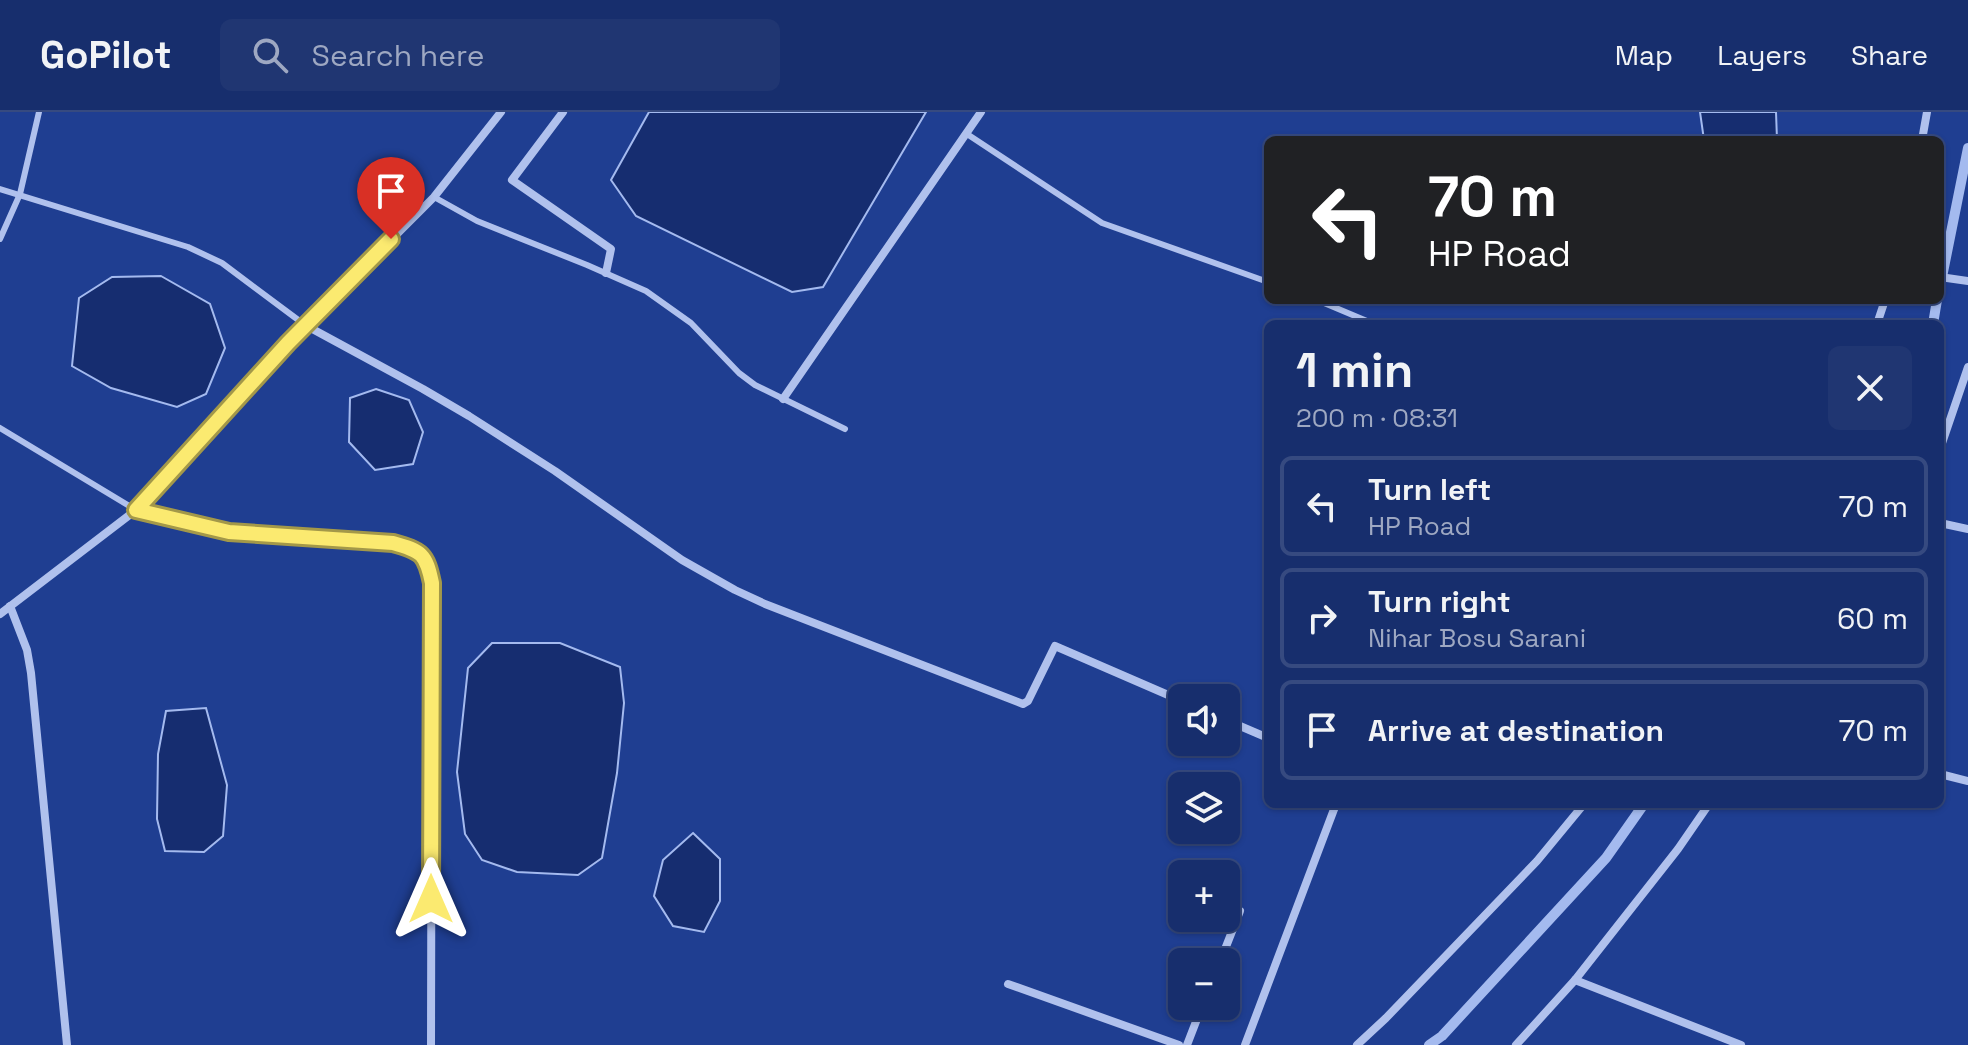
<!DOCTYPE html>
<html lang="en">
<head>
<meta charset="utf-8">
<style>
  :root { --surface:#172e6d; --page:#203672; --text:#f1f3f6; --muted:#9ea8c2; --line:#364a80 }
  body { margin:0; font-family:"Space Grotesk",sans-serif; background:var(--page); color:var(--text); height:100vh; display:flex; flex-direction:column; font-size:30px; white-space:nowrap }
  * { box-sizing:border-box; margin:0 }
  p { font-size:26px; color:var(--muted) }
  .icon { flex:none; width:44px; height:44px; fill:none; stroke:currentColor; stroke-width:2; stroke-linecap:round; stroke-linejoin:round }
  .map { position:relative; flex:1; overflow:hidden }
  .drawer { position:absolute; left:1264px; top:208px; width:680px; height:488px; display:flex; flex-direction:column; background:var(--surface); border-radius:12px; box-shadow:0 2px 6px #0004,0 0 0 2px var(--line) }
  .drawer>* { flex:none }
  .hud { position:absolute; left:1264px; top:24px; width:680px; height:168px; border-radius:12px; box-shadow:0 2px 6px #0004,0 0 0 2px var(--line); background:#202124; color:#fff; overflow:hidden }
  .fabs { position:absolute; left:1168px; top:572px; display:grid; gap:16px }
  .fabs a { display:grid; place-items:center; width:72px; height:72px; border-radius:12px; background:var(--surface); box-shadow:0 2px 6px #0004,0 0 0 2px var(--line); font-size:40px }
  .pin { position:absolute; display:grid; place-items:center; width:68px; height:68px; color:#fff; margin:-82px -34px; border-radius:50% 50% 50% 0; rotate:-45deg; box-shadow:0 0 8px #0007 }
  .pin .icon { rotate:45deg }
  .me { position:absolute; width:88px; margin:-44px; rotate:0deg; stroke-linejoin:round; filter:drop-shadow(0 0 6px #0008) }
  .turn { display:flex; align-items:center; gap:28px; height:168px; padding:0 32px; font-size:36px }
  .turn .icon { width:104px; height:104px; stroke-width:2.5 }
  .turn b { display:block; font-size:56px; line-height:68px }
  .round { display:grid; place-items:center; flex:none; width:84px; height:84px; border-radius:12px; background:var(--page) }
  .overview { display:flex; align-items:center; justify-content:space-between; height:136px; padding:0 32px }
  h1 { font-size:48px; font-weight:700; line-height:60px }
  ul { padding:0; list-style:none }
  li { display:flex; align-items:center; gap:24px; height:100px; margin:0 16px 12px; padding:0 16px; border:4px solid var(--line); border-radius:12px }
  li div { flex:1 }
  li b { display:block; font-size:30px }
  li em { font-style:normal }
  header { display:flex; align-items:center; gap:48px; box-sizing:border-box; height:112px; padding:0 40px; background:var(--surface); border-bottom:2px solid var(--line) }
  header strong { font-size:38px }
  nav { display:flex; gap:44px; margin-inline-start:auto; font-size:28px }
  .search { width:560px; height:72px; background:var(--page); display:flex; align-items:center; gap:20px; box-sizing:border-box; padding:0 28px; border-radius:12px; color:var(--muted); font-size:30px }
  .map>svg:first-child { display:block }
  .water { fill:#162d70; stroke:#a4baef; stroke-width:2 }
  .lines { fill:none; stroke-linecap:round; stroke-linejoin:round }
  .stream { stroke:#a4baef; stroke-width:10 }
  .service { stroke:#b0c1ed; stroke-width:6 }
  .minor { stroke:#b0c1ed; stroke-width:8 }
  .route-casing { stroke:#a39849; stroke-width:20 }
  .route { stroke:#fbea70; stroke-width:14 }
</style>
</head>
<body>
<header>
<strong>GoPilot</strong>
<div class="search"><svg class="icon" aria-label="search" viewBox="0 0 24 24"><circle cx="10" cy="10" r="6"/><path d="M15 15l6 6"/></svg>Search here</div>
<nav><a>Map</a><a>Layers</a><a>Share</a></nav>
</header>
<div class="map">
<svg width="1968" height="933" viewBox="0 0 1968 933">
  <rect width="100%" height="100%" fill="#1f3e91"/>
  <g class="water">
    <path d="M 649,0 L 926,0 L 823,175 L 792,180 L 636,104 L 611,68 Z"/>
    <path d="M 1700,0 L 1776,0 L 1777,28 L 1704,28 Z"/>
    <path d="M 161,164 L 210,192 L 225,236 L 206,282 L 177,295 L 111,276 L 72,254 L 79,186 L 112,165 Z"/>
    <path d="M 376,277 L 409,288 L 423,320 L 413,352 L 375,358 L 349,330 L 350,286 Z"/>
    <path d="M 492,531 L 560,531 L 620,555 L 624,591 L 617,661 L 602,746 L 578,763 L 517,760 L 482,748 L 465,722 L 457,660 L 468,556 Z"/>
    <path d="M 206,596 L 227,673 L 223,724 L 204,740 L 165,739 L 157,707 L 158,642 L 166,599 Z"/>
    <path d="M 693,721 L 720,747 L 720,789 L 704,820 L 673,814 L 654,784 L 663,748 Z"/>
  </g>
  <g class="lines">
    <g class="stream">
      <path d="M 1940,175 L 1968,36"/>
      <path d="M 1933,212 L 1937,188"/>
      <path d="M 1429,933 L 1442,924 L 1606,746 L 1644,692"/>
    </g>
    <g class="service">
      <path d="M 967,22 L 1102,111 L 1268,170"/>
      <path d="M 0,77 L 188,135 L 222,151 L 305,213"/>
      <path d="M 434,85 L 477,109 L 587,153 L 646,179 L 691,211 L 739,261 L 755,273 L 845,317"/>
      <path d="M 0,127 L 20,82 L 39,0"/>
      <path d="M 1317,188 L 1374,212"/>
      <path d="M 0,316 L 136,398"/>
    </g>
    <g class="minor">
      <path d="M 563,0 L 512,68 L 611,137 L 606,161"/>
      <path d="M 1922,28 L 1927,0"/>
      <path d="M 1940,165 L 1968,169"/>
      <path d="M 1877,212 L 1885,188"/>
      <path d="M 305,213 L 423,277 L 469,304 L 555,359 L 682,448 L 735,478 L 765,492 L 1023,592 L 1028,589 L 1055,534 L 1182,589"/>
      <path d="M 783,287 L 981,0"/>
      <path d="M 1940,337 L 1968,255"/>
      <path d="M 136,398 L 229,420 L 393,431 C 422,439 426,442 432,471 L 431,933"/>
      <path d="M 1940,411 L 1968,417"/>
      <path d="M 10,494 L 27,538 L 31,561 L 67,933"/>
      <path d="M 0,502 L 136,398 L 288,231 L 434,85 L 501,0"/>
      <path d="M 1226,608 L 1268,626"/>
      <path d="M 1940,662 L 1968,669"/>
      <path d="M 1220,850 L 1240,799"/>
      <path d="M 1575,868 L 1741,933"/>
      <path d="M 1008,872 L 1179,933"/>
      <path d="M 1187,933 L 1202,894"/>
      <path d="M 1245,933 L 1336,692"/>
      <path d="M 1357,933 L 1386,906 L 1537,749 L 1584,692"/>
      <path d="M 1516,933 L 1575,868 L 1678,737 L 1709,692"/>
    </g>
  </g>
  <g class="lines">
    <g class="route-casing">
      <path id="route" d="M 391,127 L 288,231 L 136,398 L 229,420 L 393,431 C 422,439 426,442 432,471 L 431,787"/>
    </g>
    <use href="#route" class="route"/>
  </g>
</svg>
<div class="fabs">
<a><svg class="icon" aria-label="sound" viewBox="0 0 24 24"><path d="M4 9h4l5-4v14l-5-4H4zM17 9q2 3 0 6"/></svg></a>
<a><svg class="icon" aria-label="layers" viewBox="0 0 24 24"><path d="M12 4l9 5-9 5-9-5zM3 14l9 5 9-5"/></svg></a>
<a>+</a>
<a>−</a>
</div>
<div class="pin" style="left:391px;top:127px;background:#d93025"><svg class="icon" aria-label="arrive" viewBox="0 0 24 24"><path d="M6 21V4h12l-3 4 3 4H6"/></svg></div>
<svg class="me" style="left:431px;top:787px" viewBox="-20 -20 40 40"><path d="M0-17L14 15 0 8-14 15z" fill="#fbea70" stroke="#fff" stroke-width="4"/></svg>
<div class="hud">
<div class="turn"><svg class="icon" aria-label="left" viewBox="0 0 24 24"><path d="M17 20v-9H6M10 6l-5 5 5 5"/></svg><div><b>70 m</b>HP Road</div></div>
</div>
<section class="drawer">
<div class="overview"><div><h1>1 min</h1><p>200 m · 08:31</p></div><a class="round"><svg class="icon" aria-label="close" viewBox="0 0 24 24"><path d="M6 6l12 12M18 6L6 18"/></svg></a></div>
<ul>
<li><svg class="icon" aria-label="left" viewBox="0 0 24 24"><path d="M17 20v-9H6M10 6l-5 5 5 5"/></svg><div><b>Turn left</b><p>HP Road</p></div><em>70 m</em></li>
<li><svg class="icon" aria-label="right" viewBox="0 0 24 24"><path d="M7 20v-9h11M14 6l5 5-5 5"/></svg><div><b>Turn right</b><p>Nihar Bosu Sarani</p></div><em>60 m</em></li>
<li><svg class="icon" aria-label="arrive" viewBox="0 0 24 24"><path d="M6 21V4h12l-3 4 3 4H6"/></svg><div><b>Arrive at destination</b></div><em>70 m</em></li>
</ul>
</section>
</div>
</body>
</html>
